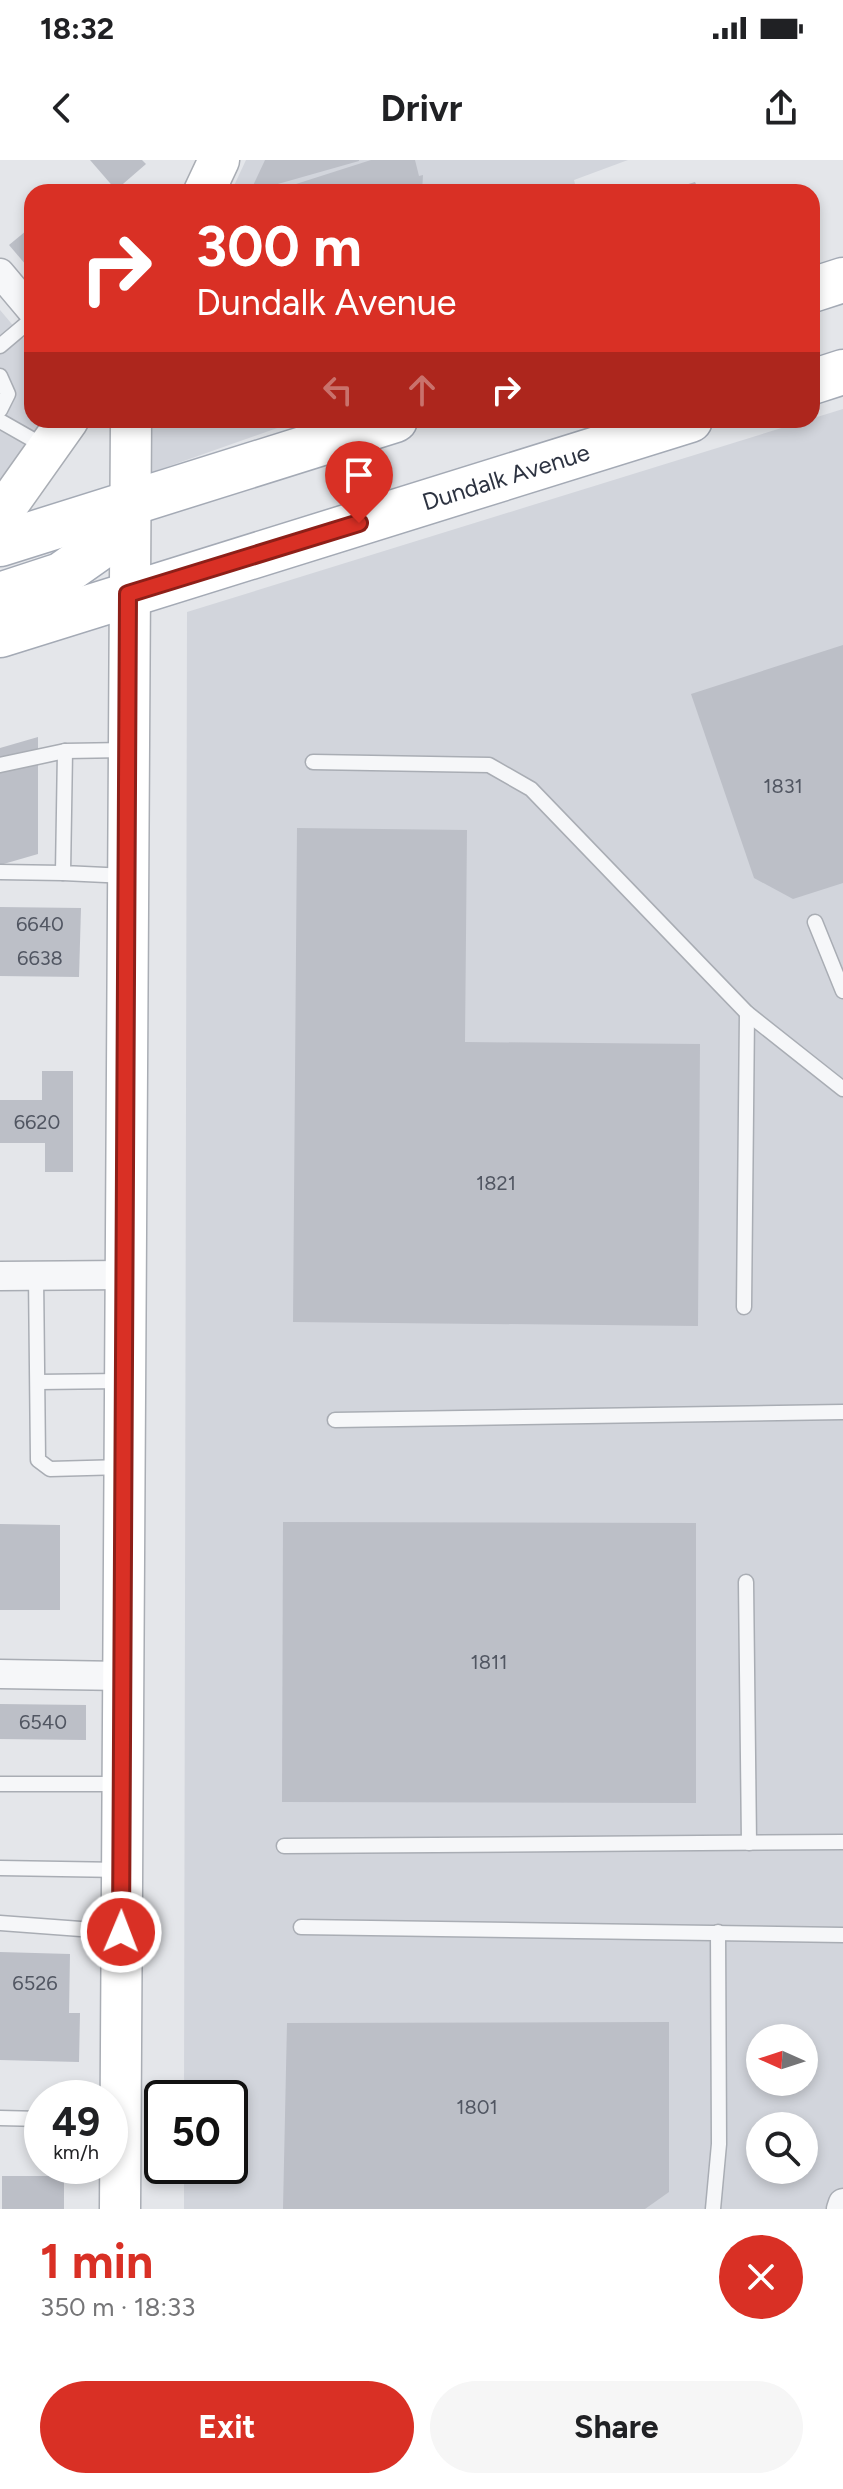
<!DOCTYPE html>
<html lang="en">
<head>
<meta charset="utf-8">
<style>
  :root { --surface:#fff; --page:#f6f6f6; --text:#202124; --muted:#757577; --accent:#d93025 }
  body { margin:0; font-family:Figtree,sans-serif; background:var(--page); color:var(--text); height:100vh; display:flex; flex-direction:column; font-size:30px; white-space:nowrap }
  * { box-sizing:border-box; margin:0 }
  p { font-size:26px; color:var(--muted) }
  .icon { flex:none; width:44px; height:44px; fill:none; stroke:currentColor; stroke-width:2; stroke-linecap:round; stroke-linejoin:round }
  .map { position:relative; height:2049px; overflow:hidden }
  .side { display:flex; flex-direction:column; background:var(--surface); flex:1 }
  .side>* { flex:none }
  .top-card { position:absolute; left:24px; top:24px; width:796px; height:244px; border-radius:24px; box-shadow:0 4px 12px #0003; background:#d93025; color:#fff; overflow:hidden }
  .needle { width:52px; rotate:273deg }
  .fabs { position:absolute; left:746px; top:1864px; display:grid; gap:16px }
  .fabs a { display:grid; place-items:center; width:72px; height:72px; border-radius:50%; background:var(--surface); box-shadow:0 4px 12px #0003; font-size:40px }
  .speed { position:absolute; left:24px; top:1920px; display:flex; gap:16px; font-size:40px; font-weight:700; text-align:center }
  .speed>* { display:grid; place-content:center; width:104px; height:104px; border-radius:50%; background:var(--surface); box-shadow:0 4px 12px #0003; line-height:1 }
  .speed small { font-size:20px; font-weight:400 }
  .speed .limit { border:4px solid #111; border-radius:12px; background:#fff; color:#111 }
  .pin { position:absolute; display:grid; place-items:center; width:68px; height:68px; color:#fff; margin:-82px -34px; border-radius:50% 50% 50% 0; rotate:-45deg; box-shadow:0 0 8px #0007 }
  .pin .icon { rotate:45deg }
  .me { position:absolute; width:88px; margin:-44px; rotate:1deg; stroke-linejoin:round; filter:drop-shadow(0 0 6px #0008) }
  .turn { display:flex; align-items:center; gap:28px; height:168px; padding:0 40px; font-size:36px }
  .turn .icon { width:104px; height:104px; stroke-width:2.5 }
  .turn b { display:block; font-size:56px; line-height:68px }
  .lanes { display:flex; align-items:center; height:76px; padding:0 40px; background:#0003; justify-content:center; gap:40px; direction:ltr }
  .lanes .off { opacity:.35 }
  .round { display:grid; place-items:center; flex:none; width:84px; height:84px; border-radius:42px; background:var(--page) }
  .overview { display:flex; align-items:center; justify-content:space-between; height:136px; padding:0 40px }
  h1 { font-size:48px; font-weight:700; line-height:60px; color:var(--accent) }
  .action { display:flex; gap:16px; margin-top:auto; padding:16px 40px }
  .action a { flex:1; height:92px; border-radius:48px; background:var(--accent); color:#fff; font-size:32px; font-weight:700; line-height:92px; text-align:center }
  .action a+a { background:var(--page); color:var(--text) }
  .status { display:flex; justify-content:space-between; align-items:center; height:56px; padding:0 40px; background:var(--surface); direction:ltr }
  .status svg { height:22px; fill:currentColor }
  header { display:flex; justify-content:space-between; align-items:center; height:104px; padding:0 40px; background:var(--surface); font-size:36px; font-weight:700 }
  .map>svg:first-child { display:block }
  .built { fill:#d2d5dc; fill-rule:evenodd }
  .building { fill:#bcbfc7 }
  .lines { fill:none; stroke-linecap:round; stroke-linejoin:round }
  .service-casing { stroke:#a9adb4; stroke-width:17 }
  .minor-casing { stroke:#a9adb4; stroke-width:31 }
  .secondary-casing { stroke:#a9adb4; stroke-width:43 }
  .primary-casing { stroke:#a4aab5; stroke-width:47 }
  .service { stroke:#f6f7f9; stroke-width:14 }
  .minor { stroke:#f6f7f9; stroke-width:28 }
  .secondary { stroke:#fff; stroke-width:40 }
  .primary { stroke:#fff; stroke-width:44 }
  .route-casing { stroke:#8d1f18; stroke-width:20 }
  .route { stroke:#d93025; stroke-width:14 }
  .labels { text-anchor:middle; stroke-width:8; stroke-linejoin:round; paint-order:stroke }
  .number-label { font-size:20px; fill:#515662 }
  .street-label { font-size:24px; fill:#2d3341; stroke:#f3f5f8 }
</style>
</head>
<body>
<div class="status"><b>18:32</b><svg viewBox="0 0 49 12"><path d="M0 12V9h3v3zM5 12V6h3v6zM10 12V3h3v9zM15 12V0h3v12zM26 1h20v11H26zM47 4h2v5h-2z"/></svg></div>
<header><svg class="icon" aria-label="back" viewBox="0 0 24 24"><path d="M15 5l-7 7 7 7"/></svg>Drivr<svg class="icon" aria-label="share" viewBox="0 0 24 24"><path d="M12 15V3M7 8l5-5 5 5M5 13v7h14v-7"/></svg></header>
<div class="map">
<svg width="843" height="2049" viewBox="0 0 843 2049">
  <rect width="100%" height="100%" fill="#e4e6ea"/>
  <g class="built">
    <path d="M 246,0 L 628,0 L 574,20 L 577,32 L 231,32 Z"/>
    <path d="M 0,150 L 32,188 L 32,260 L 45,260 L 0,336 Z"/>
    <path d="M 843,249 L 843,2049 L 184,2049 L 184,2006 L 230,2006 L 230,1938 L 184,1938 L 187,452 ZM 760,1878 L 804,1878 L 804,1922 L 760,1922 ZM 760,1966 L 804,1966 L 804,2010 L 760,2010 Z"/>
    <path d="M 153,260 L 300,260 L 144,315 Z"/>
  </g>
  <g class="building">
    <path d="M 90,0 L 142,0 L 146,4 L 116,30 Z"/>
    <path d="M 265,0 L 359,0 L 359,1 L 250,32 Z"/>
    <path d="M 371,0 L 415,0 L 419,16 L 423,15 L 422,32 L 271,32 Z"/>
    <path d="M 695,22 L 700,32 L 673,32 L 672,29 Z"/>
    <path d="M 32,66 L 32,112 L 9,85 Z"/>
    <path d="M 843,485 L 843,723 L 793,739 L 754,718 L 691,534 Z"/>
    <path d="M 38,577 L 38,694 L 0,705 L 0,588 Z"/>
    <path d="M 297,668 L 467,670 L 465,882 L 700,884 L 698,1166 L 293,1162 Z"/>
    <path d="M 0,747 L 81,748 L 79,817 L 0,816 Z"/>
    <path d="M 42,911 L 73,911 L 73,1012 L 45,1012 L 45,983 L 0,983 L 0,940 L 42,940 Z"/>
    <path d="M 283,1362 L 696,1363 L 696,1643 L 282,1642 Z"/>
    <path d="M 0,1364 L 60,1365 L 60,1450 L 0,1450 Z"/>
    <path d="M 0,1544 L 86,1545 L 86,1580 L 0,1579 Z"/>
    <path d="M 0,1792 L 70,1794 L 69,1853 L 80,1853 L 79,1902 L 0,1900 Z"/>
    <path d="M 669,1862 L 669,2032 L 645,2049 L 283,2049 L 287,1863 Z"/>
    <rect x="2" y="2016" width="62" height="33"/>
  </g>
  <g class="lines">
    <g class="service-casing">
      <g id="service">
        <path d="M 0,186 L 32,159"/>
        <path d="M 0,216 L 8,234 L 0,250"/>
        <path d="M 0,261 L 44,286"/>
        <path d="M 65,591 L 63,713 L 127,716"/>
        <path d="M 313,602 L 489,605 L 531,629 L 747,853 L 843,929"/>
        <path d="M 0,605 L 65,591 L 126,590"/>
        <path d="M 0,712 L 63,713"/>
        <path d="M 815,762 L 843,831"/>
        <path d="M 36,1115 L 38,1300 L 50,1309 L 124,1307"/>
        <path d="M 744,1147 L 747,853"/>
        <path d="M 38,1222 L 121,1221"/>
        <path d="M 335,1260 L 843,1252"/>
        <path d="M 746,1422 L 749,1683"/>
        <path d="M 0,1624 L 120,1624"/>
        <path d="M 284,1686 L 843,1682"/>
        <path d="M 0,1708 L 122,1710"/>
        <path d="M 0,1763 L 121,1772"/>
        <path d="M 301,1767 L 843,1775"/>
        <path d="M 0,1958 L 42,1959"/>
        <path d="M 713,2049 L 719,1984 L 718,1772"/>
      </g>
    </g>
    <g class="minor-casing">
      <g id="minor">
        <path d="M 0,113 L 32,151"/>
        <path d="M 0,1116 L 126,1115"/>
        <path d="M 0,1514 L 123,1516"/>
        <path d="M 841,2049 L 843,2043"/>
      </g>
    </g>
    <g class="secondary-casing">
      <g id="secondary">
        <path d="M 204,32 L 219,0"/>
        <path d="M 0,356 L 68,260"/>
        <path d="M 120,2049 L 131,260"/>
      </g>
    </g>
    <g class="primary-casing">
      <g id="primary">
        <path d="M 812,130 L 843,120"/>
        <path d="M 812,222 L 843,212"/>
        <path d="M 0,384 L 395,260"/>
        <path d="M 0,435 L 61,415 L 112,379 L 131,342"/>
        <path id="s1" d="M 0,475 L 690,260"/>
      </g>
    </g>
    <use href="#service" class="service"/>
    <use href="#minor" class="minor"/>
    <use href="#secondary" class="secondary"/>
    <use href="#primary" class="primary"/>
  </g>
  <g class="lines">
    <g class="route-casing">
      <path id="route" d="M 121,1772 L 128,434 L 359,363"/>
    </g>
    <use href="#route" class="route"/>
  </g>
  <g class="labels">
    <g class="number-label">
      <text x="783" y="633">1831</text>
      <text x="40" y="771">6640</text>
      <text x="40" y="805">6638</text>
      <text x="37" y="969">6620</text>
      <text x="496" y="1030">1821</text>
      <text x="489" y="1509">1811</text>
      <text x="43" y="1569">6540</text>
      <text x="35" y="1830">6526</text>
      <text x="477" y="1954">1801</text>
    </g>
    <g class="street-label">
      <text dy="8" stroke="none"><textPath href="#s1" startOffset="530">Dundalk Avenue</textPath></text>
    </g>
  </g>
</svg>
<div class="fabs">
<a><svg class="needle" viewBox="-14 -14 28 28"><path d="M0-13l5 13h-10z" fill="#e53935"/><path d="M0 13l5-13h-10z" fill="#757577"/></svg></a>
<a><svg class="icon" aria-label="search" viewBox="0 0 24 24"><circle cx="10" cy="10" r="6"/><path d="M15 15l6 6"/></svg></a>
</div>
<div class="speed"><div>49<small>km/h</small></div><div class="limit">50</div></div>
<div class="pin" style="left:359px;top:363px;background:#d93025"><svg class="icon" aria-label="arrive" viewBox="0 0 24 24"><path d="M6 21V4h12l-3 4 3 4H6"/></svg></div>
<svg class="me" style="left:121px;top:1772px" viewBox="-20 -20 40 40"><circle r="17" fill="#d93025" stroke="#fff" stroke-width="3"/><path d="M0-11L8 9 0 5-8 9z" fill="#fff"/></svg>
<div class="top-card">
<div class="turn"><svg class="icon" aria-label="right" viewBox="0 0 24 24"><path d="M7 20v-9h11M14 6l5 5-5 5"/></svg><div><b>300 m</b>Dundalk Avenue</div></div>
<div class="lanes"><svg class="icon off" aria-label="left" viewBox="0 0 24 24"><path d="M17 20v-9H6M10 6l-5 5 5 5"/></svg><svg class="icon off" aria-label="ahead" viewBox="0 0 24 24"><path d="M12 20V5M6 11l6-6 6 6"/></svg><svg class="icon" aria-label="right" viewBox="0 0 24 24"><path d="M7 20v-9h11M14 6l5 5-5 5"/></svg></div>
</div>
</div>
<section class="side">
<div class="overview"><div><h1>1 min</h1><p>350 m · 18:33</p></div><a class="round" style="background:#d93025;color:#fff"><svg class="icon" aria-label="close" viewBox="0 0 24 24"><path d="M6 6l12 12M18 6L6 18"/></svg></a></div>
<div class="action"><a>Exit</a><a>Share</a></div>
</section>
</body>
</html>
